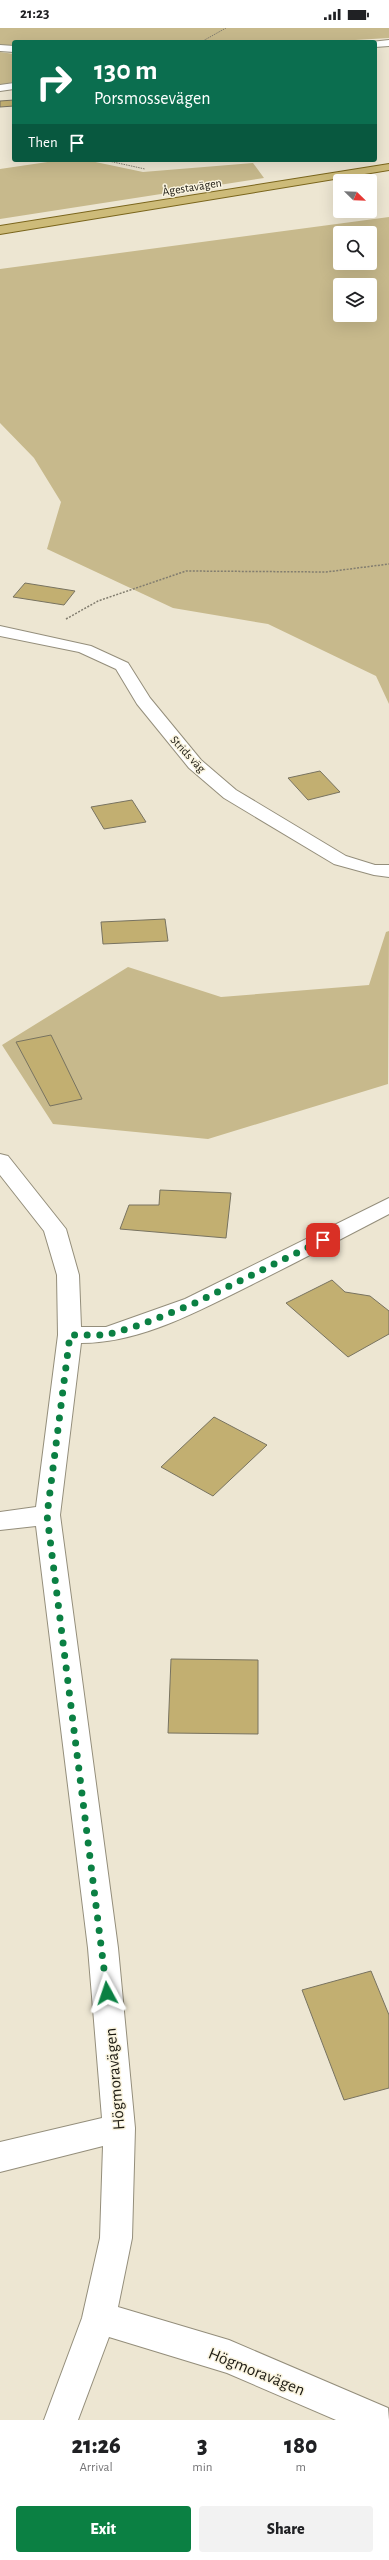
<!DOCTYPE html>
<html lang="en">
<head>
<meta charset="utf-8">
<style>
  :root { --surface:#fff; --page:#f2f2f2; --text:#202124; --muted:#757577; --accent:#0b8043 }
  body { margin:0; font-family:"Alegreya Sans",sans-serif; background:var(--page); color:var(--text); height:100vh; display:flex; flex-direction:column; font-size:15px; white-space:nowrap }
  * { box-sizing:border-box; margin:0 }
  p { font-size:13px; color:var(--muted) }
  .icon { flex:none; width:22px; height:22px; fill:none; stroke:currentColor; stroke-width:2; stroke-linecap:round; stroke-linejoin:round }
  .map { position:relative; height:2392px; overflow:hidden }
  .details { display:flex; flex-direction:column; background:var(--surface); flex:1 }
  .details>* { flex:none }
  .hud { position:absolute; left:12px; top:12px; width:365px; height:122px; border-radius:4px; box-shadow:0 4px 16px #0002; background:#0b6e4f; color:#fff; overflow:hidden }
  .needle { width:26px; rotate:113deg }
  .fabs { position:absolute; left:333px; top:146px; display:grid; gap:8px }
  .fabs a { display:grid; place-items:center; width:44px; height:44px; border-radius:4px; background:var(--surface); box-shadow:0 4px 16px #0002; font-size:20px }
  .pin { position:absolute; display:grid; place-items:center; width:34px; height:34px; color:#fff; margin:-17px; border-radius:8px; box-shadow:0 2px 6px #0006 }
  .me { position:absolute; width:44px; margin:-22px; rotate:355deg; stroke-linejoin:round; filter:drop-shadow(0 0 3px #0008) }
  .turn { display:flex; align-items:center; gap:14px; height:84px; padding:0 16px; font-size:18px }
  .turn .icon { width:52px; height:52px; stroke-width:2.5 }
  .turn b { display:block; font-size:28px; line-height:34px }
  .then { display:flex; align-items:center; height:38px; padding:0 16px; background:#0003; gap:8px; font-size:15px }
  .eta { display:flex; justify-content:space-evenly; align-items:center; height:68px; text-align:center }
  .eta b { font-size:24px; font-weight:800; line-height:28px }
  .cta { display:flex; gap:8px; margin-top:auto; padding:8px 16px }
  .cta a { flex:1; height:46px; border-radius:4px; background:var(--accent); color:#fff; font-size:16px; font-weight:800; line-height:46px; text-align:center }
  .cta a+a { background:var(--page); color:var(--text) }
  .status { display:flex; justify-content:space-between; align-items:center; height:28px; padding:0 20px; background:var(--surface); direction:ltr }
  .status svg { height:11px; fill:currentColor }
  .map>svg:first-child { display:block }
  .green { fill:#c7b98c; fill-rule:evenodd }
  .building { fill:#c2af71; stroke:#787360 }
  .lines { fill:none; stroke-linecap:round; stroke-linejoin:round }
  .minor-casing { stroke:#948e7b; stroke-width:2 }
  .major-casing { stroke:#7a651c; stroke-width:2 }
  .path-far1 { stroke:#827d6f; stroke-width:1; stroke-dasharray:1.5 1; stroke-linecap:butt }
  .path { stroke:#827d6f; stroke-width:1.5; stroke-dasharray:2 1.5; stroke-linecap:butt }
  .minor { fill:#fff; fill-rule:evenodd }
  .major { fill:#cdbb79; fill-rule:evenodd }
  .route { stroke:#0b8043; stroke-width:7; stroke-dasharray:0 12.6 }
  .labels { text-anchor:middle; stroke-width:3; stroke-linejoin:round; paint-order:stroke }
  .far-street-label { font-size:12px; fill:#1e1c14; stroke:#faf4df }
  .near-street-label { font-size:17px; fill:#1e1c14; stroke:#faf4df }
</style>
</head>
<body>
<div class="status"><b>21:23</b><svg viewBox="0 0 49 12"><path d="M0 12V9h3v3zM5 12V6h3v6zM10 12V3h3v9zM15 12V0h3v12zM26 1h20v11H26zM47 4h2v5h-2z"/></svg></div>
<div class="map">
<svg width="389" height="2392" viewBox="0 0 389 2392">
  <rect width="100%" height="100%" fill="#ede6d2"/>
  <g class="green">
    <path d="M 0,0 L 389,0 L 389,10 L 321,14 L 14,14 L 14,19 L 0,17 Z"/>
    <path d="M 0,24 L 14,26 L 14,54 L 0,57 Z"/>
    <path d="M 61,132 L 86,132 L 143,144 L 253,135 L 264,150 L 0,191 L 0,141 Z"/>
    <path d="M 389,189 L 389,676 L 376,648 L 268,596 L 173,580 L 47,521 L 61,474 L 34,430 L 0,395 L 0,241 ZM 340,205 L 370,205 L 370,235 L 340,235 ZM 340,257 L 370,257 L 370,287 L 340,287 Z"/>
    <path d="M 389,903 L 388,1056 L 208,1111 L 53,1096 L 2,1017 L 128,939 L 221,969 L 369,957 L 386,904 Z"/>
  </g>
  <g class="building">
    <path d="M 14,72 L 14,78 L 0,79 L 0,73 Z"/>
    <path d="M 25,555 L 75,563 L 64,577 L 13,569 Z"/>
    <path d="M 320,743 L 340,764 L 308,772 L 288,750 Z"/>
    <path d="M 132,772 L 146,794 L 104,801 L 91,779 Z"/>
    <path d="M 165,891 L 168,913 L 103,916 L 101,894 Z"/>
    <path d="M 51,1007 L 82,1071 L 50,1078 L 16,1014 Z"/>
    <path d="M 160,1162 L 231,1165 L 226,1210 L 120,1201 L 129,1177 L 159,1177 Z"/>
    <path d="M 332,1252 L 345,1264 L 370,1268 L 389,1283 L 389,1306 L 348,1329 L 286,1275 Z"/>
    <path d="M 214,1389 L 267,1417 L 213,1468 L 161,1439 Z"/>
    <path d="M 171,1631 L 258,1632 L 258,1706 L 168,1705 Z"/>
    <path d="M 371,1943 L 389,1987 L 389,2060 L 344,2072 L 302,1962 Z"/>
  </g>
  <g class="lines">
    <g class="minor-casing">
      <g id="minor">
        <path d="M 389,12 L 389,18 L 375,19 L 375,14 L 371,14 Z"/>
        <path d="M 0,17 L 14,18 L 14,24 L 0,23 Z"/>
        <path d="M 14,55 L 14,61 L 0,63 L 0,57 Z"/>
        <path d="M 0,598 L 91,618 L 128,635 L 150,670 L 201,732 L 236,762 L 346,828 L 375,837 L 389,837 L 389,849 L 374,847 L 334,836 L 224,770 L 189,740 L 137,676 L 116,641 L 79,624 L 0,608 Z"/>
        <path d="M 0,1126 L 8,1128 L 66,1201 L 79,1247 L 81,1299 L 106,1299 L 185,1271 L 389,1170 L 389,1186 C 343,1210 297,1234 251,1257 C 198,1283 141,1315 81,1315 L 60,1487 L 118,1920 L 135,2100 L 132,2210 L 118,2279 L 229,2312 L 388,2380 L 389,2392 L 336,2392 L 227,2345 L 109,2309 L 78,2392 L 44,2392 L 82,2290 L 100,2210 L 103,2118 L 0,2144 L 0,2114 L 102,2090 L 88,1920 L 36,1498 L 0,1502 L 0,1484 L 36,1479 L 58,1307 L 57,1247 L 44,1203 L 0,1147 Z"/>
      </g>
    </g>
    <g class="major-casing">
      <path id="major" d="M 389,136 L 389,142 L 0,206 L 0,198 Z"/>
    </g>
    <g class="path-far1">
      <path d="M 201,14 L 226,0"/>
      <path d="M 104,132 L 145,141"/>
    </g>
    <path class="path" d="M 66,591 L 98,573 L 186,543 L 326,544 L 389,536"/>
    <use href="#minor" class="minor"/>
    <use href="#major" class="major"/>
  </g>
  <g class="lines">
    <path class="route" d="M 107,1965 L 47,1487 L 70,1307 L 106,1307 L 140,1297 L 193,1276 L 323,1212"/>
  </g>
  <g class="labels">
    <g class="far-street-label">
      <text transform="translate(192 159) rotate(-9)" y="4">Ågestavägen</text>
      <text transform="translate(188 726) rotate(47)" y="4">Strids väg</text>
    </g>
    <g class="near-street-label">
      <text transform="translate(114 2051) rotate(-95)" y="6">Högmoravägen</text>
      <text transform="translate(257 2343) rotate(22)" y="6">Högmoravägen</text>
    </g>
  </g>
</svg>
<div class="fabs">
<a><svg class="needle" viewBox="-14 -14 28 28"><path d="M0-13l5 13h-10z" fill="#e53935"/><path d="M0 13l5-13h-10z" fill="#757577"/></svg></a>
<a><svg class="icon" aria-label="search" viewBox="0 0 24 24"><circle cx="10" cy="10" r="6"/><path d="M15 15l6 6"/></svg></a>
<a><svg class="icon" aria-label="layers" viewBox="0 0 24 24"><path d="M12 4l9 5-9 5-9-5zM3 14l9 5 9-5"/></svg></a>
</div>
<div class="pin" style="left:323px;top:1212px;background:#d93025"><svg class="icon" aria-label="arrive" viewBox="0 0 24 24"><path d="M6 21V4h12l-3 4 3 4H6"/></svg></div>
<svg class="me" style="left:107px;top:1965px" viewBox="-20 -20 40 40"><path d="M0-17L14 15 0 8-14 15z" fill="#0b8043" stroke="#fff" stroke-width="4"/></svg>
<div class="hud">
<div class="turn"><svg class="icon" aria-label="right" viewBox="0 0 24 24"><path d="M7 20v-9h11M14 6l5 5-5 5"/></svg><div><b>130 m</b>Porsmossevägen</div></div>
<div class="then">Then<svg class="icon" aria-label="arrive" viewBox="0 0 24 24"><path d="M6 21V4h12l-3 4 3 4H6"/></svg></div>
</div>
</div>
<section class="details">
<div class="eta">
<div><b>21:26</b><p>Arrival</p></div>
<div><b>3</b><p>min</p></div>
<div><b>180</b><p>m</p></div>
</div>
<div class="cta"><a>Exit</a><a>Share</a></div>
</section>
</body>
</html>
